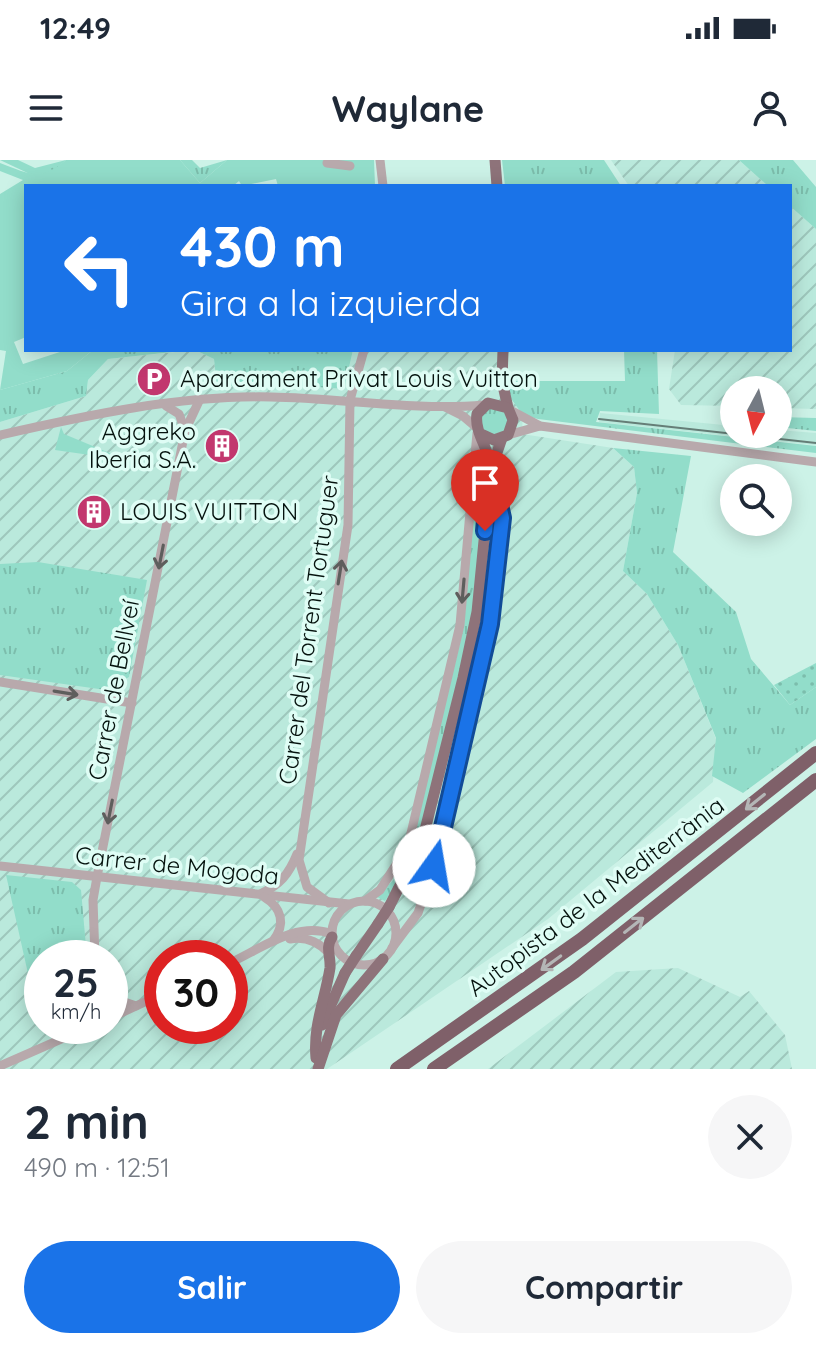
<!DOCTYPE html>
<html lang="es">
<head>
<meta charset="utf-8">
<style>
  :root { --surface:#fff; --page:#f6f6f7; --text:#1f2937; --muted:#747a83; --accent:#1a73e8 }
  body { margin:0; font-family:Quicksand,sans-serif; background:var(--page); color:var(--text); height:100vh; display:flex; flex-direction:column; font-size:30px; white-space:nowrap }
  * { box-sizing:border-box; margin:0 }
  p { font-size:26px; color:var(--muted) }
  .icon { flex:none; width:44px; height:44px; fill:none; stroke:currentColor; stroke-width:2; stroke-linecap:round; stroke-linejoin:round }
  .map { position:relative; height:909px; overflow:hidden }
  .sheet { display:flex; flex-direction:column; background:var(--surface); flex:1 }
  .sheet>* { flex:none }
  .top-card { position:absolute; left:24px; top:24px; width:768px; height:168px; border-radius:0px; box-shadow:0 4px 20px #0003; background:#1a73e8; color:#fff; overflow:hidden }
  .needle { width:52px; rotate:187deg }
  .buttons { position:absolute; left:720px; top:216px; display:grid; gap:16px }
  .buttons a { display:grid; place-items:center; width:72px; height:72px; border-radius:50%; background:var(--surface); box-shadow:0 4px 20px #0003; font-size:40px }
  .speed { position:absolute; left:24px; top:780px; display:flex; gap:16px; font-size:40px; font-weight:700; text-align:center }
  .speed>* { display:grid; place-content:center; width:104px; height:104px; border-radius:50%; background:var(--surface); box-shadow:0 4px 20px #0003; line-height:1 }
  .speed small { font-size:20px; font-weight:400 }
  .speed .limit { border:12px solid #d22; background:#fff; color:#111 }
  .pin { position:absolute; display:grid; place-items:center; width:68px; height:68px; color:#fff; margin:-82px -34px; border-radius:50% 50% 50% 0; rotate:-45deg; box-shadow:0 0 8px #0007 }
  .pin .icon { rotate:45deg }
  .me { position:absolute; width:88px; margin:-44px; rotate:13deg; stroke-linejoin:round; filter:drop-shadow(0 0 6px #0008) }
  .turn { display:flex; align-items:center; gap:28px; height:168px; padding:0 24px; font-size:36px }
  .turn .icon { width:104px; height:104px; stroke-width:2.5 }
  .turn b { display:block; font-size:56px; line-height:68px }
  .round { display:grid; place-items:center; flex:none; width:84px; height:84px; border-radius:42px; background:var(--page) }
  .overview { display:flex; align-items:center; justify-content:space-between; height:136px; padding:0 24px }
  h1 { font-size:48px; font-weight:700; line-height:60px }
  .action { display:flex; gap:16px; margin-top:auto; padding:16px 24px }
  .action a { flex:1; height:92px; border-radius:48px; background:var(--accent); color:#fff; font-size:32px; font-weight:700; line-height:92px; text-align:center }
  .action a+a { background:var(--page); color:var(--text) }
  .status { display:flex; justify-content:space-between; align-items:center; height:56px; padding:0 40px; background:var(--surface); direction:ltr }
  .status svg { height:22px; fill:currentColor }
  header { display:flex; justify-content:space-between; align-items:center; height:104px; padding:0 24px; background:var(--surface); font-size:36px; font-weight:700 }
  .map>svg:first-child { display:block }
  .built { fill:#bae9dc }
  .industrial { fill:url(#industrial-furrows); fill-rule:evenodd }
  .grass { fill:url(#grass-tufts) }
  .park { fill:#92ddca }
  .garden { fill:url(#garden-dots) }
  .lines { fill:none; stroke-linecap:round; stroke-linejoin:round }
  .minor { stroke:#b8a9ac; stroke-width:9 }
  .major { stroke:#8e737a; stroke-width:11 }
  .highway { stroke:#7f6069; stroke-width:14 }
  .rail { stroke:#657e77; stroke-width:2 }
  .major-bridge { stroke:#8e737a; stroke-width:11 }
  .oneway { stroke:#5e5e5d }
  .oneway2 { stroke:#b4b6b6 }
  .route-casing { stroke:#114b97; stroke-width:20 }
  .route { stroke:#1a73e8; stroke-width:14 }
  .labels { text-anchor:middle; stroke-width:7; stroke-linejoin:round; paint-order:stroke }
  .poi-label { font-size:24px; fill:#05120e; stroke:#dffdf5; text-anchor:start }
  .street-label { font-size:24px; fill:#05120e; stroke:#dffdf5 }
</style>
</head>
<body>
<div class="status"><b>12:49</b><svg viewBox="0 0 49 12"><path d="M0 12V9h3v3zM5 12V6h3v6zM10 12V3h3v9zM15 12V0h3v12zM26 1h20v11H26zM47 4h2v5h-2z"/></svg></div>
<header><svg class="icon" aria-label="menu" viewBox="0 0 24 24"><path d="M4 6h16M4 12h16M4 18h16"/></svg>Waylane<svg class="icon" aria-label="person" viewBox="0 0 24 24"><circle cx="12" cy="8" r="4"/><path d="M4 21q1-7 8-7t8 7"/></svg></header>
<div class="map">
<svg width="816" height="909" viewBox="0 0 816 909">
  <defs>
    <pattern id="industrial-furrows" width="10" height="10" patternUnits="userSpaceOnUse" patternTransform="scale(2)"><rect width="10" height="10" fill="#bae9dc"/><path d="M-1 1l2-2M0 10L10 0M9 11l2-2" fill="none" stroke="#9ec7bc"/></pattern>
    <pattern id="grass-tufts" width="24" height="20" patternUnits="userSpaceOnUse" patternTransform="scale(2)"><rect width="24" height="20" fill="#92ddca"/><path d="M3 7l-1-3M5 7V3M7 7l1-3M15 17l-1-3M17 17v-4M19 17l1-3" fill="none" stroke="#7cbdac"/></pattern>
    <pattern id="garden-dots" width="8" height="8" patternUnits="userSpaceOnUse" patternTransform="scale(2)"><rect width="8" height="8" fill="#92ddca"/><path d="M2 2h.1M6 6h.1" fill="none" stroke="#7cbdac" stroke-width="1.8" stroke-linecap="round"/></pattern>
  </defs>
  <rect width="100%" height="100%" fill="#ccf2e7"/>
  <path class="built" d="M 600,253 L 734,266 L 734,274 L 778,274 L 778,270 L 816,273 L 816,285 L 599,262 Z"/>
  <g class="industrial">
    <path d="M 611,0 L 739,0 L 768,26 L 629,26 Z"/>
    <path d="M 790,46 L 816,69 L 816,249 L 778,248 L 778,230 L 734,230 L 734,246 L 681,245 L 669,229 L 675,190 L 790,190 Z"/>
    <path d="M 195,190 L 214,199 L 217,227 L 275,224 L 344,229 L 353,190 L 509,190 L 506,221 L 509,239 L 523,250 L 522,274 L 613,288 L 634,307 L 637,333 L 623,411 L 647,434 L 678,485 L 716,579 L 713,622 L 548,759 L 327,909 L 0,909 L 0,262 L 86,236 L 88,220 L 108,199 ZM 42,798 L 110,798 L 110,866 L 42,866 ZM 162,798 L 230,798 L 230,866 L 162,866 Z"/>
    <path d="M 678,808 L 740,837 L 749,831 L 785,875 L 792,909 L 488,909 L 616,812 Z"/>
  </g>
  <g class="grass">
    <path d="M 0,0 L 18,0 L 35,8 L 66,0 L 50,14 L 34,16 Z"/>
    <path d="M 180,0 L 192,0 L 200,8 L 227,0 L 200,23 Z"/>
    <path d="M 502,0 L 604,0 L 621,26 L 505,26 Z"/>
    <path d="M 739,0 L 793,0 L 816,27 L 816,69 L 790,46 L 790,26 L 768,26 Z"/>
    <path d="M 93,190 L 191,190 L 108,199 L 88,220 L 86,236 L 0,262 L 0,230 L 67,211 Z"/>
    <path d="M 195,190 L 353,190 L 344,229 L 275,224 L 217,227 L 214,199 Z"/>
    <path d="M 624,190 L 657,190 L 659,254 L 600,251 L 596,262 L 816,286 L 816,293 L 538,259 L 523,255 L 509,236 L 510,221 L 625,221 Z"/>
    <path d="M 487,246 L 509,251 L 507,270 L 492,275 L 483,270 L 480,254 Z"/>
    <path d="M 778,257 L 816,258 L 816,271 L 778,267 Z"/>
    <path d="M 479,279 L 488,303 L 472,464 L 425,660 L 405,712 L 385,741 L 377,737 L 399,714 L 410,691 L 464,466 Z"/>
    <path d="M 613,288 L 691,296 L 673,392 L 736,452 L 751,499 L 790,545 L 816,527 L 816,579 L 743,633 L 712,616 L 716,578 L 678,485 L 647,434 L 623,411 L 637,333 L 634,307 Z"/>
    <path d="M 38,402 L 147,420 L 129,517 L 106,530 L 0,515 L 0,404 Z"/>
    <path d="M 6,715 L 72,722 L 81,730 L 87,798 L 42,798 L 42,825 L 31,827 Z"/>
  </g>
  <g class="park">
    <path d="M 66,0 L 180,0 L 200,23 L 227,0 L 374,0 L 375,26 L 278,26 L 276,19 L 242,26 L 239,21 L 233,26 L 26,26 L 26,177 L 14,182 L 23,204 L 66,190 L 93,190 L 67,211 L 0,230 L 6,191 L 0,190 L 0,34 L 23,20 L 0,11 L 0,3 C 30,14 39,22 66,0 Z"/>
    <path d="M 61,267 L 64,274 L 112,294 L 111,298 L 55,290 Z"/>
  </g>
  <path class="garden" d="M 816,503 L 816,527 L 790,545 L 774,525 Z"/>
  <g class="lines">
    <g class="minor">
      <path d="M 380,0 L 383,26"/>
      <path d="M 327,3 L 350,6"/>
      <path d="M 166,246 L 179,254 L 185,270"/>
      <path d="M 445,247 L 463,256 L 476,267"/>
      <path d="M 510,250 L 540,266 L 816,302"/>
      <path d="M 0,275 C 88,255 180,235 271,237 C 341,238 414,251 484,245"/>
      <path d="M 508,275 L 540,266"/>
      <path d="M 0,522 L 132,543"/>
      <path d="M 0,706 L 349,744"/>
      <path d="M 260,734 C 280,725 289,714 297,694"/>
      <path d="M 264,737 C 282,748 286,764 273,781"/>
      <path d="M 365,741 L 380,730 L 408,686 L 460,465 L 477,273"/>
      <circle cx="364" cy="773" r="32"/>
      <path d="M 329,743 L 307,727 L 299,700 L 348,365 L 350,240 L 364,190"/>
      <path d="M 290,779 C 305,776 317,781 328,792"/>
      <path d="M 392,788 L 418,753 L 434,706 L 479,518 L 502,358 L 492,314"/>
      <path d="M 95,798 L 93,740 L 97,717 L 185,271 L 199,241"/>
      <path d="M 230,803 C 262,788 297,761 332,774"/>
      <path d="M 110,837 L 136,846"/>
      <path d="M 110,858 L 162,834"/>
      <path d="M 0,906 L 91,866"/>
    </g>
    <g class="major">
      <path d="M 495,0 L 497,26"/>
      <path d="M 503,190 L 502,221 L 508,248"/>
      <path d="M 481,274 L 494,280 L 508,275 L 513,260 L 508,248 L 488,243 L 477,254 C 474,271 488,288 491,306"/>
      <path d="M 389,747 L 422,682 L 463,518 L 477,452 L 491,310 L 502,278"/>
      <path d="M 356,796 L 378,764"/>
      <path d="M 322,865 L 345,813"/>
      <path d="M 316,898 C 313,865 325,840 330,808 C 331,796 325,788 332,777"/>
      <path d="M 318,909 L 336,855 L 383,799"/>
    </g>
    <g class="highway">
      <path d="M 397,909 L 582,779 L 816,593"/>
      <path d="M 434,909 L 574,812 L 816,620"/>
    </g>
    <path class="rail" d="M 599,259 L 816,283"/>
    <g class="major-bridge">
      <path d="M 378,764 L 389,747"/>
      <path d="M 345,813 L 356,796"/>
    </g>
  </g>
  <defs><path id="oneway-shaft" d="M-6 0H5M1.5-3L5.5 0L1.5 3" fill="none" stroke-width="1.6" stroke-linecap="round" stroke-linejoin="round" transform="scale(2)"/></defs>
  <g class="oneway">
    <use href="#oneway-shaft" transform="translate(161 397) rotate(101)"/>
    <use href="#oneway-shaft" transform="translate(340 412) rotate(-81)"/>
    <use href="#oneway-shaft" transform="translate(463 431) rotate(95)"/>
    <use href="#oneway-shaft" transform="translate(66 533) rotate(9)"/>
    <use href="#oneway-shaft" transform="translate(110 652) rotate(101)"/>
  </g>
  <g class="oneway2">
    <use href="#oneway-shaft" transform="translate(755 642) rotate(141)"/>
    <use href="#oneway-shaft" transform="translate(634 765) rotate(-38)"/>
    <use href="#oneway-shaft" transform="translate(551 803) rotate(144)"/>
  </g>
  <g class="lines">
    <g class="route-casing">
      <path id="route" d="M 434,706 L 490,464 L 502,358 L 491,310 L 485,371"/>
    </g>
    <use href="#route" class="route"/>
  </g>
  <defs>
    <g id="parking-disc" transform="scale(1.8)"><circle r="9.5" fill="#c2376e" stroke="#dffdf5"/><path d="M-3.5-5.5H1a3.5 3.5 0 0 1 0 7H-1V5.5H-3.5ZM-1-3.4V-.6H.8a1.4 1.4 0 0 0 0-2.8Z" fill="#fff"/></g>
    <g id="building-disc" transform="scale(1.8)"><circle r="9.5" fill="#c2376e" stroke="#dffdf5"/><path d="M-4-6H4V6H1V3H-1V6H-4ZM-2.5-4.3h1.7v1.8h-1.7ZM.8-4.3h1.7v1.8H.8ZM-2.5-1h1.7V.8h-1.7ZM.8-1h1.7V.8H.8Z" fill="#fff"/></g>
  </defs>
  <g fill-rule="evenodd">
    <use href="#parking-disc" x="154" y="219"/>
    <use href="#building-disc" x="222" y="286"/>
    <use href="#building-disc" x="94" y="352"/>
  </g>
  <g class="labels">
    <g class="poi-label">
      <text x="180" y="227">Aparcament Privat Louis Vuitton</text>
      <text x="196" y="280" text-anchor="end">Aggreko<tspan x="196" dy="28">Iberia S.A.</tspan></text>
      <text x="120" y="360">LOUIS VUITTON</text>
    </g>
    <g class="street-label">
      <text transform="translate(309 470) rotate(-82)" y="8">Carrer del Torrent Tortuguer</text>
      <text transform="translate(114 530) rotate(-79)" y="8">Carrer de Bellveí</text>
      <text transform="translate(177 706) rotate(6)" y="8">Carrer de Mogoda</text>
      <text transform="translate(596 737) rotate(-37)" y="8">Autopista de la Mediterrània</text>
    </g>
  </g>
</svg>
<div class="buttons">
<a><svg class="needle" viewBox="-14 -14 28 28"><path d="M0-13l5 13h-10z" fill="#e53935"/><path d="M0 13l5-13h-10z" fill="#747a83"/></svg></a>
<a><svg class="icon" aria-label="search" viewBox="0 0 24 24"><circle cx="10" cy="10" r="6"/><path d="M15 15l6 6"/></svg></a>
</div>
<div class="speed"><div>25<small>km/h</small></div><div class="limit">30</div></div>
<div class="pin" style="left:485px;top:371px;background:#d93025"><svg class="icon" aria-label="arrive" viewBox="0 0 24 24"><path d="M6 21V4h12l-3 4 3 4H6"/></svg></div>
<svg class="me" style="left:434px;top:706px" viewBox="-20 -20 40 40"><circle r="19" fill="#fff"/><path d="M0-13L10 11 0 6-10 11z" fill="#1a73e8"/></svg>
<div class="top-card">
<div class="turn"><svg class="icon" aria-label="left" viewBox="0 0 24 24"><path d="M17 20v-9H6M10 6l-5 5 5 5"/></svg><div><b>430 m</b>Gira a la izquierda</div></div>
</div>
</div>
<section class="sheet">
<div class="overview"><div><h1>2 min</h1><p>490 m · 12:51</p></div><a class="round"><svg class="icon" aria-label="close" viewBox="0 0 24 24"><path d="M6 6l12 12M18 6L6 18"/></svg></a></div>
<div class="action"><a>Salir</a><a>Compartir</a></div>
</section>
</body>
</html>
